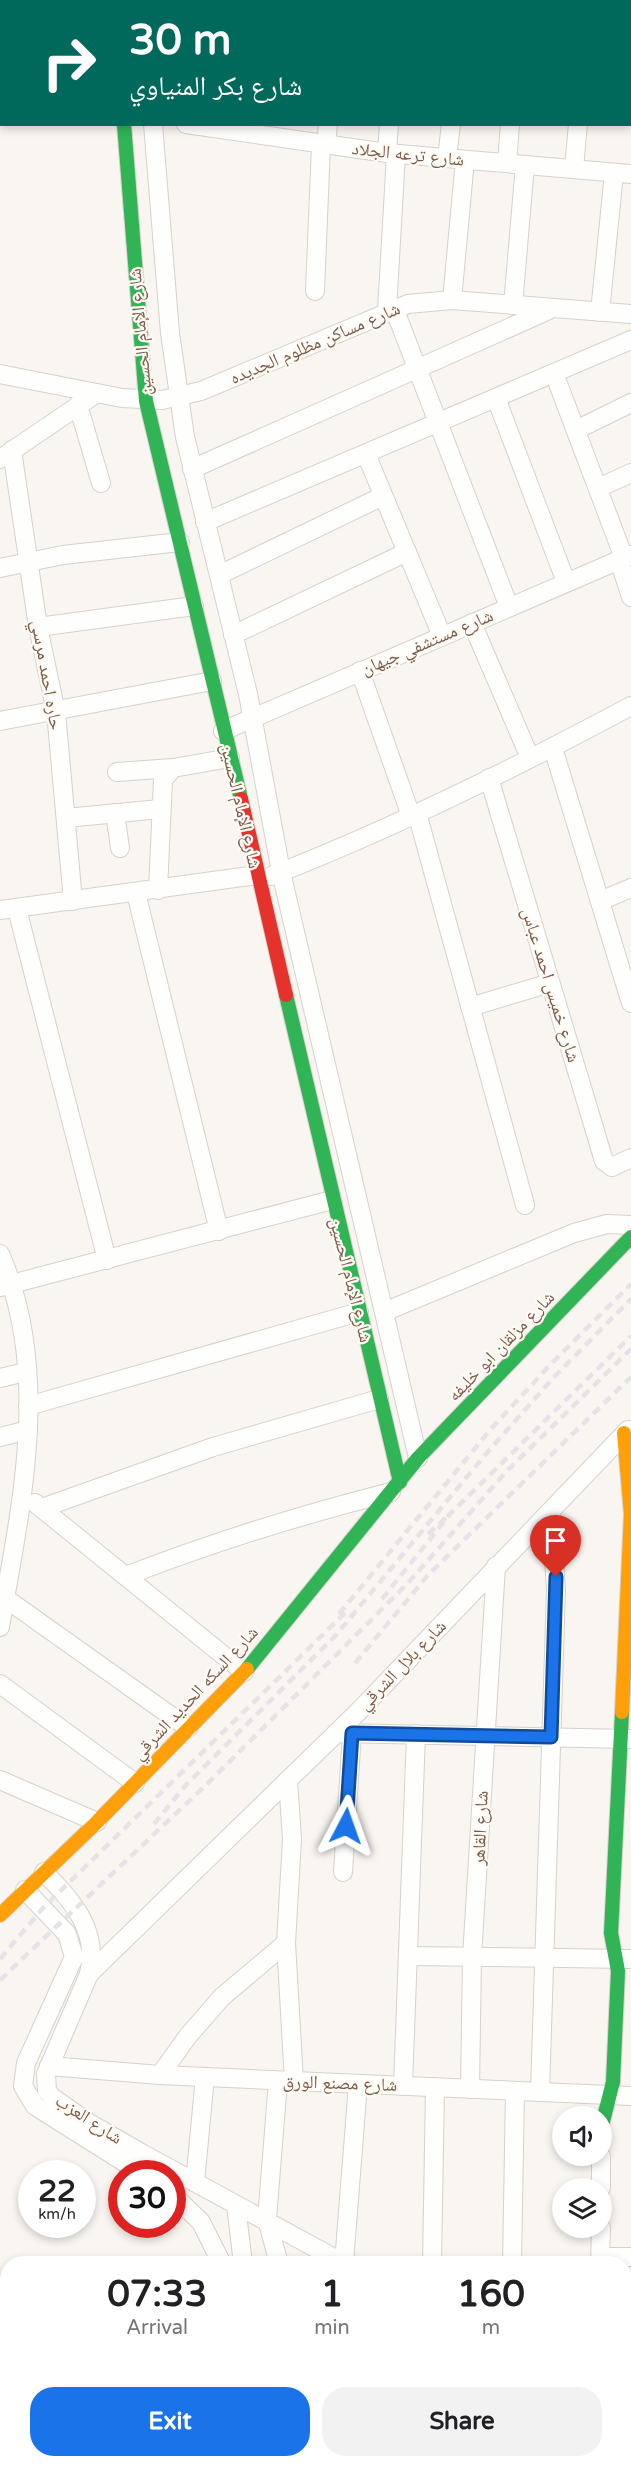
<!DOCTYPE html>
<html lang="en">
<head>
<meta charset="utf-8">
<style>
  :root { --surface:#fff; --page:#f2f2f2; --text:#202124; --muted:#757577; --accent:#1a73e8 }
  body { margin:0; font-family:"Varela Round","Noto Naskh Arabic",sans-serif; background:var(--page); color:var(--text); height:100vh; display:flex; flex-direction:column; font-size:22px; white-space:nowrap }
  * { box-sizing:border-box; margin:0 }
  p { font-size:20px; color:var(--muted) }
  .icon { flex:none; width:33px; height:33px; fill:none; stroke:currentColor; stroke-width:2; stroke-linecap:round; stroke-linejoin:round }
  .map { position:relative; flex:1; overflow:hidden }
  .side { position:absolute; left:0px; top:2256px; width:632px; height:212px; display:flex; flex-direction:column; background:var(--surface); border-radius:24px 24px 0 0; box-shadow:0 3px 9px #0003 }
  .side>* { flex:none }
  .banner { position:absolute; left:0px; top:0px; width:632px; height:126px; box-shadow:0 3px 9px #0003; background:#00695c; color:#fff; overflow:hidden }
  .fabs { position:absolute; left:552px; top:2106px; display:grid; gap:12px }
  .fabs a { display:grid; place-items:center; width:60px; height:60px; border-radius:50%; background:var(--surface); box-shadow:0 3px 9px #0003; font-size:30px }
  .speed { position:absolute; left:18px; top:2160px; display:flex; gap:12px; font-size:30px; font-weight:700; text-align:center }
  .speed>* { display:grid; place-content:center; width:78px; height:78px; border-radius:50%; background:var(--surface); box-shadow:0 3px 9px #0003; line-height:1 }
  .speed small { font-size:15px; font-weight:400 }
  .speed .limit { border:9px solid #d22; background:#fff; color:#111 }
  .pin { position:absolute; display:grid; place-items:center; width:51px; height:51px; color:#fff; margin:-62px -26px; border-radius:50% 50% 50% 0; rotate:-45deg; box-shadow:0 0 6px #0007 }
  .pin .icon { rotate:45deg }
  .me { position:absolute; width:66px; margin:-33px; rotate:4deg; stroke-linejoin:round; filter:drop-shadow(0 0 4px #0008) }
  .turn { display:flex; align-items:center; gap:21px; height:126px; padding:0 30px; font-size:27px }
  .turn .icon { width:78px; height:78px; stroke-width:2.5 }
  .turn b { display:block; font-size:42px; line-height:51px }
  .eta { display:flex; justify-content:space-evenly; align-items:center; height:102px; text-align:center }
  .eta b { font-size:36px; font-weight:700; line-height:42px }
  .primary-button { display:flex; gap:12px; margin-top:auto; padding:12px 30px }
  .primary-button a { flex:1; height:69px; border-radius:24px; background:var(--accent); color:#fff; font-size:24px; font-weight:700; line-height:69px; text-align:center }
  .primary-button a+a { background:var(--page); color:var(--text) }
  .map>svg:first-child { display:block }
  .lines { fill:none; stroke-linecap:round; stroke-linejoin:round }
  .street-casing { stroke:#d7d1cb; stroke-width:20 }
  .fast-casing { stroke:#d9d2cb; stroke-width:16 }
  .slow-casing { stroke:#d9d2cb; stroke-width:16 }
  .jam-casing { stroke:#d9d2cb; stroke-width:16 }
  .street { stroke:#fefefd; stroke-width:18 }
  .fast { stroke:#30b455; stroke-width:14 }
  .slow { stroke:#ff9f0a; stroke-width:14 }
  .jam { stroke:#e5322d; stroke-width:14 }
  .rail { stroke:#e6e3e7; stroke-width:4.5; stroke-dasharray:9 6; stroke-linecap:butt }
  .route-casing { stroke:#114b97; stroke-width:15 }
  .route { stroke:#1a73e8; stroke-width:10 }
  .labels { text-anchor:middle; stroke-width:4.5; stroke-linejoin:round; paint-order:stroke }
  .street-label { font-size:18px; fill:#7a5c4d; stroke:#fffaf3 }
</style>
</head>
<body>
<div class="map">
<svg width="631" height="2467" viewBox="0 0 631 2467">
  <rect width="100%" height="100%" fill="#f9f5f0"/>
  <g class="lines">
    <g class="street-casing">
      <g id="street">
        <path d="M 99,2 L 99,0"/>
        <path d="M 271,2 L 271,0"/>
        <path d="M 337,2 L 337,0"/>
        <path d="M 397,2 L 398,0"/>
        <path d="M 461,2 L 461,0"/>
        <path d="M 522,2 L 522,0"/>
        <path d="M 589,2 L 590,0"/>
        <path d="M 0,27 L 2,27"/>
        <path d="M 630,46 L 631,46"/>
        <path d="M 153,124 L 170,333 L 185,437 L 248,694 L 281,872 L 418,1458"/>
        <path d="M 186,124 L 387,153 L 631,174"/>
        <path d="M 326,146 L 328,124"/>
        <path d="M 387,153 L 389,124"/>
        <path d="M 447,158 L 451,124"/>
        <path d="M 507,163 L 510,124"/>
        <path d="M 574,168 L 578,124"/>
        <path d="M 315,291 L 321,145"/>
        <path d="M 452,300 L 465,160"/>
        <path d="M 513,305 L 525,165"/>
        <path d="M 394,308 L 509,607"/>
        <path d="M 387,311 L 396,154"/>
        <path d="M 600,312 L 614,173"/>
        <path d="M 554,373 L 624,558"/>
        <path d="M 0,374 L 122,398 L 162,400 L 201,391 L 408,304 L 452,300 L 631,314"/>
        <path d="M 496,398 L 566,582"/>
        <path d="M 78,405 L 101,483"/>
        <path d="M 576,430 L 631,403"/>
        <path d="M 12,450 L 38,627 L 56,712 L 73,901"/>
        <path d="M 366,454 L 442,636"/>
        <path d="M 0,459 L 97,393"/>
        <path d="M 192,469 L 549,310"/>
        <path d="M 598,488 L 631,473"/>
        <path d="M 205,522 L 631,340"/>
        <path d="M 619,560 L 631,597"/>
        <path d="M 0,568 L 63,555 L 180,542"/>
        <path d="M 219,575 L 383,496"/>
        <path d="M 472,623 L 530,758"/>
        <path d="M 38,627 L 194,606"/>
        <path d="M 233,635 L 407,552"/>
        <path d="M 360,671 L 411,816"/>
        <path d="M 0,721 L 212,681"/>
        <path d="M 223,731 L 631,555"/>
        <path d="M 553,748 L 631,1003"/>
        <path d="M 117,772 L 173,768"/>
        <path d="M 489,778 L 604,1161 L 612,1167 L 631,1158"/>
        <path d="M 115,813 L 120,848"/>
        <path d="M 417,813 L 525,1205"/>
        <path d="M 66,818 L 160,809"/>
        <path d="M 271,876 C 395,828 515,768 631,706"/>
        <path d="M 158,890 L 163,780 L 173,768 L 230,758"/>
        <path d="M 136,893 L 219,1231"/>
        <path d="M 600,901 L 631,888"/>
        <path d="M 17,909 L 107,1260"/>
        <path d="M 0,910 L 257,875"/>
        <path d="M 470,1007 L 550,983"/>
        <path d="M 0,1254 C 52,1372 21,1506 0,1627"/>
        <path d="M 0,1287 L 332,1200"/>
        <path d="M 384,1312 L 574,1233 L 607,1224 L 631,1225"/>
        <path d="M 0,1378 L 26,1372"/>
        <path d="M 28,1406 L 359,1312"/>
        <path d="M 0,1437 L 28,1430"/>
        <path d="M 35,1503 L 244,1672"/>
        <path d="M 42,1508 L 213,1447 L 379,1399"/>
        <path d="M 126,1576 C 213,1542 301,1515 391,1492"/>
        <path d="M 5,1598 L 188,1728"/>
        <path d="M 0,1684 L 135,1783"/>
        <path d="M 336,1733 L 629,1739"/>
        <path d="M 0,1780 L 97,1822"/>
        <path d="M 288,1780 L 292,1839 L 286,1943 L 294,2081"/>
        <path d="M 44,1872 C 73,1902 99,1930 89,1974 L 46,2074 L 47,2091 L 52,2097 L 89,2123 L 143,2154 L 345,2264"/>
        <path d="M 343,1872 L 352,1733"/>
        <path d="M 25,1890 L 67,1934 L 74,1957 L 26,2063 L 23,2086 L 35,2106 L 143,2174"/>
        <path d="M 408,1956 L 631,1959"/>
        <path d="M 89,1974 L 359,1711 L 628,1430"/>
        <path d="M 49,2066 L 160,2075 L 631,2096"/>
        <path d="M 160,2075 L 188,2036 L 222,1997 L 286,1943"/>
        <path d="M 278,2081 L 267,2219 L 279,2264"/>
        <path d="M 403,2086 L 416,1734"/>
        <path d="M 470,2089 L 472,1957 L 496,1566"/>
        <path d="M 540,2092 L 556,1590 L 551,1511"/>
        <path d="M 601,2156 L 601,2188"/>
        <path d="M 195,2182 L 205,2077"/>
        <path d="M 172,2194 L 201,2222 L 222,2264"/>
        <path d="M 236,2205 L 243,2264"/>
        <path d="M 601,2257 L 631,2257"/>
        <path d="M 344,2263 L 358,2084"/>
        <path d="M 432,2264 L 435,2087"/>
        <path d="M 512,2264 L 515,2091"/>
        <path d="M 600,2264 L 601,2228"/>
        <path d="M 624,2294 L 631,2294"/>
        <path d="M 624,2403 L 631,2407"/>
        <path d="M 270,2460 L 272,2467"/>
        <path d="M 299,2460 L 300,2467"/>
      </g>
    </g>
    <g class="fast-casing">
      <g id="fast">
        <path d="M 124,124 L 146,401 L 241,799"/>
        <path d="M 286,995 L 400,1482"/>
        <path d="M 247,1669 L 418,1458 L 631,1237"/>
        <path d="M 602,2125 L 613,2082 L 618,1971 L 611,1933 L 622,1712"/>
      </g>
    </g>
    <g class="slow-casing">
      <g id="slow">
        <path d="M 622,1712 L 631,1514 L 624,1433"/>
        <path d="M 0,1915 L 97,1822 L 247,1669"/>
      </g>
    </g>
    <g class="jam-casing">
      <path id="jam" d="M 241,799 L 286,995"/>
    </g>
    <use href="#street" class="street"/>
    <use href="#fast" class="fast"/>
    <use href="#slow" class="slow"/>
    <use href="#jam" class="jam"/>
    <g class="rail">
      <path d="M 428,1534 L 450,1514"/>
      <path d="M 382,1599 L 450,1514 L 631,1336"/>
      <path d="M 339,1614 L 490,1430 L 548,1367 L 631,1284"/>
      <path d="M 355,1663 L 429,1574 L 631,1377"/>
      <path d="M 154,1824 L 185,1786 L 336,1635 L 485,1455 L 555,1376 L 631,1299"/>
      <path d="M 0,1959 L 43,1908 L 348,1610"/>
      <path d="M 0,1980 L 206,1785 L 407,1584 L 507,1471 L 631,1349"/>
    </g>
  </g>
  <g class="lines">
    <g class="route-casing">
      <path id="route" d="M 346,1826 L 352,1733 L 551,1737 L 556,1577"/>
    </g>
    <use href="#route" class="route"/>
  </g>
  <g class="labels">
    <g class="street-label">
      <text transform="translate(408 154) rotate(6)" y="6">شارع ترعه الجلاد</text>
      <text transform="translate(140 332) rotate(-95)" y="6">شارع الإمام الحسين</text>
      <text transform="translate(315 343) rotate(-23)" y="6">شارع مساكن مظلوم الجديده</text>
      <text transform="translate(427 642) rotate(-23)" y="6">شارع مستشفي جيهان</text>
      <text transform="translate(47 675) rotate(80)" y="6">حاره احمد مرسي</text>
      <text transform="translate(241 806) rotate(77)" y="6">شارع الإمام الحسين</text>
      <text transform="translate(551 985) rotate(73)" y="6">شارع خميس احمد عباس</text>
      <text transform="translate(351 1280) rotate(76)" y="6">شارع الإمام الحسين</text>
      <text transform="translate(501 1346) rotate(-46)" y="6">شارع مزلقان ابو خليفه</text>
      <text transform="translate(402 1665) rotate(-46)" y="6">شارع بلال الشرقي</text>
      <text transform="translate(195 1693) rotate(-47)" y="6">شارع السكه الحديد الشرقي</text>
      <text transform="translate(480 1828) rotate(-87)" y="6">شارع القاهر</text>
      <text transform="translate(340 2083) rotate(2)" y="6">شارع مصنع الورق</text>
      <text transform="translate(89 2119) rotate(33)" y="6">شارع العزب</text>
    </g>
  </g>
</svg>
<div class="fabs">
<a><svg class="icon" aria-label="sound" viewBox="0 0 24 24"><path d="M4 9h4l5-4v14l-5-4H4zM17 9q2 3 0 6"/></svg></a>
<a><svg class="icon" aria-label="layers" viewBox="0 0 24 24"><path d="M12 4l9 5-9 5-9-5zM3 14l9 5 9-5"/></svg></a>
</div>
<div class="speed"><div>22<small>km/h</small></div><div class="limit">30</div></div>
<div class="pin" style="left:556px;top:1577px;background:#d93025"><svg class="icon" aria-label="arrive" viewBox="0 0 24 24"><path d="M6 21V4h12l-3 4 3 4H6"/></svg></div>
<svg class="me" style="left:346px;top:1826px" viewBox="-20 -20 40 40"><path d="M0-17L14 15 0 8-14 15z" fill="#1a73e8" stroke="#fff" stroke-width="4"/></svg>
<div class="banner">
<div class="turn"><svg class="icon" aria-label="right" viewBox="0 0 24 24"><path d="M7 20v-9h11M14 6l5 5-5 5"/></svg><div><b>30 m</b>شارع بكر المنياوي</div></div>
</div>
<section class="side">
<div class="eta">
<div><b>07:33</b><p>Arrival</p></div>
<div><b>1</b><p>min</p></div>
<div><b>160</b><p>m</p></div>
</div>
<div class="primary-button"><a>Exit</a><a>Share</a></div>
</section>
</div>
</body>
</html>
